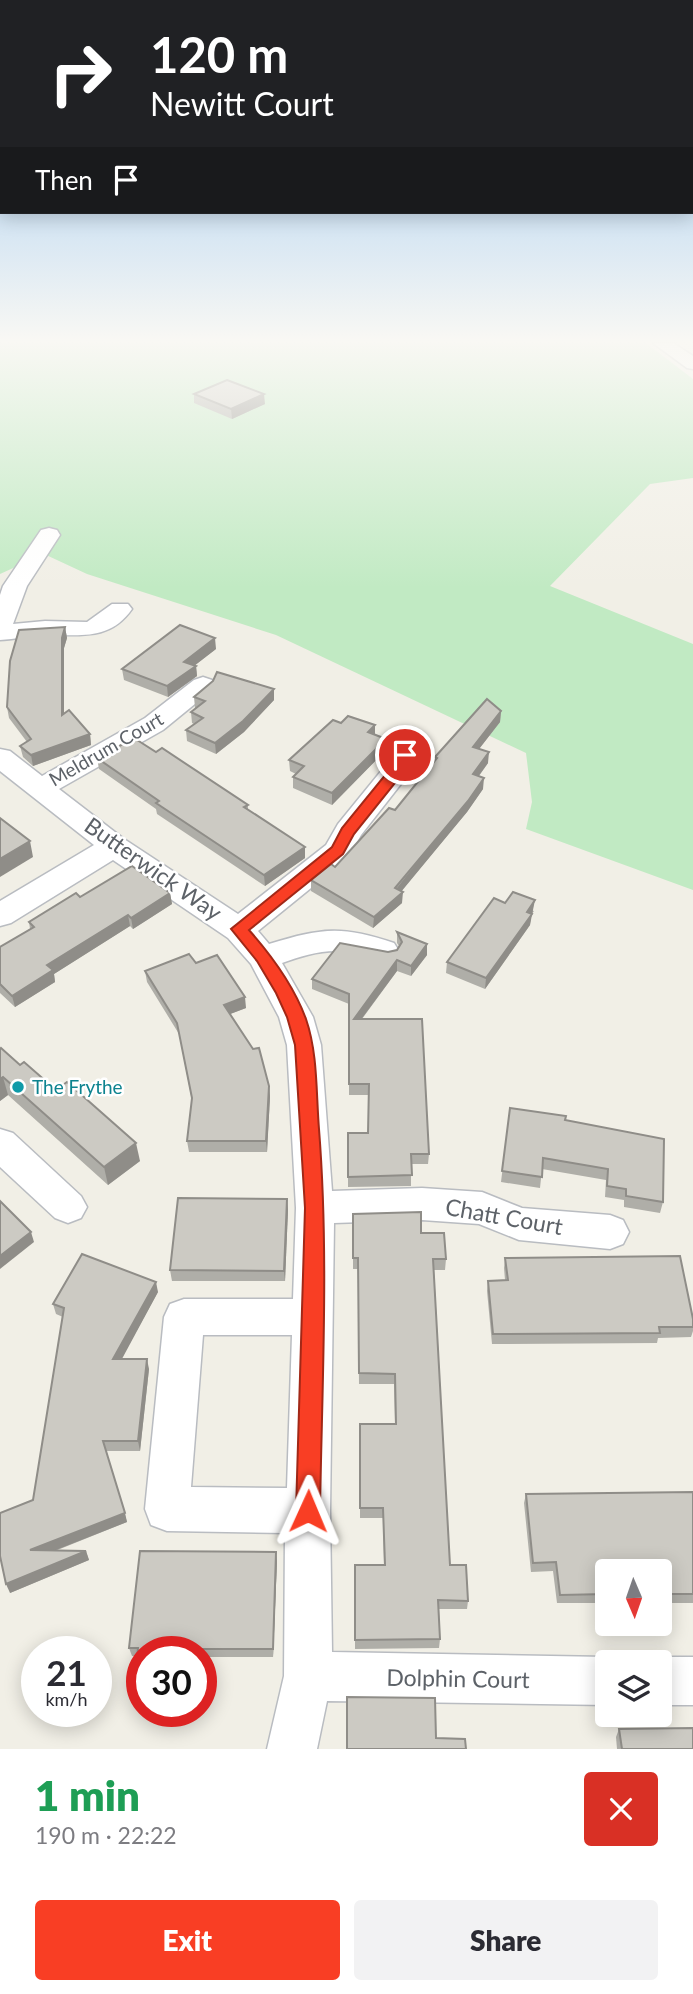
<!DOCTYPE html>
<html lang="en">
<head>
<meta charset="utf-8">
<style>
  :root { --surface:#fff; --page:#f2f2f3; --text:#2b2b33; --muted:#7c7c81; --accent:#f93e24 }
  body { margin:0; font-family:Lato,sans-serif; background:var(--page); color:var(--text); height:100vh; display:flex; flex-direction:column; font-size:26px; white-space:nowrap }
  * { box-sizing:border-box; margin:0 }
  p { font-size:23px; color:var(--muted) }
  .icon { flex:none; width:38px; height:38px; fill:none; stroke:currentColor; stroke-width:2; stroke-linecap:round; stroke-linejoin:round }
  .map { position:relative; height:1749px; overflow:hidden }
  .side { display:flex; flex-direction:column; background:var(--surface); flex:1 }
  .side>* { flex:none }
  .top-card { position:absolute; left:0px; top:0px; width:693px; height:214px; box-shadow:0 4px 18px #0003; background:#202124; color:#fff; overflow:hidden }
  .needle { width:46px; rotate:178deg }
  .tools { position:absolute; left:595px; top:1559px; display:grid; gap:14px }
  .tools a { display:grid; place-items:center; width:77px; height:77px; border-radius:7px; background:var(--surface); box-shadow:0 4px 18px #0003; font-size:35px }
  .speed { position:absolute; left:21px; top:1636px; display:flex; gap:14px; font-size:35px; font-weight:700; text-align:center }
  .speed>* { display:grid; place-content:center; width:91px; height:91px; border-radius:50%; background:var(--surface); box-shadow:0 4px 18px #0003; line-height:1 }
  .speed small { font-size:18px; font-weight:400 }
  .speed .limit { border:10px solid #d22; background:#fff; color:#111 }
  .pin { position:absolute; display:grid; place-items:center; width:60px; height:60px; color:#fff; margin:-30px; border:4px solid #fff; border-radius:50%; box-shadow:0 2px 7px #0007 }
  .me { position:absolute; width:77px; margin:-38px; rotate:1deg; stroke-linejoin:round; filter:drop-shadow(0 0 5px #0008) }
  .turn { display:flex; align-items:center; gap:24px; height:147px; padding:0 35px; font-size:32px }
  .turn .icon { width:91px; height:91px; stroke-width:2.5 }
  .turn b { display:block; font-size:49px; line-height:60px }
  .then { display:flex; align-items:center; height:66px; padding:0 35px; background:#0003; gap:14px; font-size:26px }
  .round { display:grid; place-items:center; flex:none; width:74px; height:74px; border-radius:7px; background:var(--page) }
  .summary { display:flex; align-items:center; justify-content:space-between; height:119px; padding:0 35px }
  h1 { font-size:42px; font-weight:800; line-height:52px; color:#1e9e55 }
  .primary-button { display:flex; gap:14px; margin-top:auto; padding:14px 35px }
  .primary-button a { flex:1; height:80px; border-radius:7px; background:var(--accent); color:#fff; font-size:28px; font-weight:800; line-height:80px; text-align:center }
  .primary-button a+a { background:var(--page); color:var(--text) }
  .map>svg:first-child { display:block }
  .green { fill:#c1eac3 }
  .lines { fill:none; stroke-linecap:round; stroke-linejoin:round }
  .minor-casing { stroke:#b9bcc1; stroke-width:3 }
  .minor { fill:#fff; fill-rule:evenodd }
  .wall { fill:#afaea8 }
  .shaded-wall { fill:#8f8d88 }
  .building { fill:#cccac3; stroke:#8f8d88; stroke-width:2 }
  .route { fill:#f93e24; stroke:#a22817; stroke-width:2 }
  .culture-dot { fill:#0f9aa8; stroke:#fff; stroke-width:2.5 }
  .labels { text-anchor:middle; stroke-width:5; stroke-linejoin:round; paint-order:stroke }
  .street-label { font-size:19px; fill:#5d6268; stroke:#fff }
  .culture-label { font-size:19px; fill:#0d838f; stroke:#fff; text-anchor:start }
  .near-street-label { font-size:23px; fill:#5d6268; stroke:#fff }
</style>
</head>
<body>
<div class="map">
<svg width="693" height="1749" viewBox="0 0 693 1749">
  <rect width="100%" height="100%" fill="#f1efe6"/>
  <path class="green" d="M 0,343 L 646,343 L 693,379 L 693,478 L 650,484 L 550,586 L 693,644 L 693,890 L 526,829 L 532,802 L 526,753 L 276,635 L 87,574 L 44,554 L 0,574 Z"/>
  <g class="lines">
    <g class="minor-casing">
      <g id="minor">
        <path d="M 653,343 L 673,343 L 693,356 L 693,369 L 687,368 Z"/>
        <path d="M 49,528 L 57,530 L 60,535 L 27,586 L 13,624 L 45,621 L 87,622 L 112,604 L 128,604 L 132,609 C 109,642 79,634 45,635 C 30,636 15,639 0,640 L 0,595 L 3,586 L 41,530 Z"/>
        <path d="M 203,677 L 212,680 L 216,685 L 212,690 L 163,730 L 59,789 L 124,839 L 238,914 L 326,845 L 338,824 L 386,765 L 404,735 L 413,733 L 422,735 L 426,741 L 408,775 L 361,835 L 348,858 L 258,931 L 269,944 C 322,928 341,925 394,943 L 399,951 L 394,959 C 375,965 356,952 336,951 C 317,951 299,957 282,963 L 313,1017 L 321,1045 L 332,1191 L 422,1188 L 482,1192 L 522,1208 L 610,1215 L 623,1220 L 629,1232 L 623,1244 L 610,1249 L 519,1240 L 479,1224 L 422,1220 L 334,1223 L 330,1511 L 332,1652 L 607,1657 L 621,1662 L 607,1662 L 607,1705 L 327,1701 L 317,1749 L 267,1749 L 284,1676 L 285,1533 L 167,1531 L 151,1525 L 145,1509 L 164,1317 L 170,1304 L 184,1299 L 293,1299 L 296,1208 L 287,1045 L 279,1017 L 251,964 L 228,938 L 113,860 L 11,923 L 0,926 L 0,901 L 94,845 L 0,771 L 0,749 L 10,751 L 42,776 L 145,718 L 194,680 ZM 203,1335 L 292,1335 L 287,1488 L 191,1487 Z"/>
        <path d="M 0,1129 L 13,1133 L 81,1196 L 87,1207 L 81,1218 L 68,1223 L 55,1218 L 0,1167 Z"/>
        <path d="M 660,1657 L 693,1657 L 693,1705 L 660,1705 L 660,1662 L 646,1662 Z"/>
      </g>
    </g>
    <use href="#minor" class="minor"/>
  </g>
  <g class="wall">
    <path d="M 194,394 L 265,404 L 232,419 L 194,403 Z"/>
    <path d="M 65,627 L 67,638 L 64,648 L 64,714 L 90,734 L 91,745 L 33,766 L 23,757 L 20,746 L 27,742 L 9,718 L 7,707 Z"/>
    <path d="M 216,649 L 195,665 L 196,666 L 197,676 L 168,697 L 124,680 L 122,669 Z"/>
    <path d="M 194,697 L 274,700 L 244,732 L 216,754 L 187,741 L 186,730 L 194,724 L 192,723 L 191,712 L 196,708 L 195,708 Z"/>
    <path d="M 501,711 L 500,722 L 479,749 L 488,763 L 479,776 L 483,789 L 467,812 L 401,891 L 402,903 L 373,928 L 311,891 L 311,880 L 335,867 L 395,810 L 434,761 L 435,757 Z"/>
    <path d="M 341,723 L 375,725 L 375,735 L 386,750 L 332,805 L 293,788 L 293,777 L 296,774 L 290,771 L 289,760 Z"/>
    <path d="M 156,752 L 248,805 L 248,810 L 305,847 L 305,858 L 265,886 L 157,814 L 156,809 L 99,769 L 97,758 Z"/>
    <path d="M 170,893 L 172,904 L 133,929 L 130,926 L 54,974 L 55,982 L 15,1007 L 0,993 L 0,947 L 30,929 L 29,922 L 80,897 Z"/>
    <path d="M 505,903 L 534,911 L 531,915 L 530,925 L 485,989 L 446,973 L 447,962 Z"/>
    <path d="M 397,932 L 427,955 L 411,976 L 397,971 L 362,1019 L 429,1154 L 428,1164 L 411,1164 L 411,1186 L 348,1187 L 348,1133 L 368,1133 L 368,1095 L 349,1095 L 349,1004 L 312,989 L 312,979 L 397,950 L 399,946 L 397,943 Z"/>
    <path d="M 196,963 L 246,1008 L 230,1014 L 269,1086 L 270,1097 L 267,1152 L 189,1152 L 187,1141 L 192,1101 L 179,1034 L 147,982 L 145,971 Z"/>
    <path d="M 0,1049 L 20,1065 L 56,1090 L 140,1161 L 108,1185 L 8,1095 L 0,1101 Z"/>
    <path d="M 510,1108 L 565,1120 L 663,1202 L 660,1213 L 624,1207 L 624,1200 L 605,1197 L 606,1180 L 542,1169 L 540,1188 L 501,1182 Z"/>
    <path d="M 287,1199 L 288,1210 L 285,1281 L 172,1281 L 170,1270 Z"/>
    <path d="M 353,1214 L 421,1233 L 446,1259 L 445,1270 L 434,1270 L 450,1565 L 468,1601 L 467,1609 L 439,1609 L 440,1639 L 439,1648 L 355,1649 L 355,1565 L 384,1565 L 383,1518 L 360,1518 L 360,1424 L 395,1424 L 394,1384 L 359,1384 L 358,1269 L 353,1269 Z"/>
    <path d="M 505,1258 L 693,1319 L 693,1331 L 691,1337 L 658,1338 L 657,1343 L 492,1344 L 487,1291 L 488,1281 L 505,1280 L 504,1268 Z"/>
    <path d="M 158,1292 L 121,1359 L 149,1369 L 140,1451 L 106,1451 L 127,1522 L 55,1551 L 86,1551 L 89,1560 L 10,1593 L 33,1500 L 63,1317 L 56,1314 L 53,1304 Z"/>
    <path d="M 693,1492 L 693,1603 L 660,1603 L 660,1572 L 607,1572 L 607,1603 L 557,1603 L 553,1571 L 531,1572 L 524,1503 L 526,1494 Z"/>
    <path d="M 276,1552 L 277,1561 L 273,1657 L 201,1657 L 201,1652 L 142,1652 L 142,1706 L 135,1706 L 133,1698 L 137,1656 L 132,1656 L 129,1648 Z"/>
    <path d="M 619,1729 L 693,1749 L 617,1749 L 616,1737 Z"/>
  </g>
  <g class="shaded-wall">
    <path d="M 264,394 L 265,404 L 232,419 L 231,409 Z"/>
    <path d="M 65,627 L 67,638 L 64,648 L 64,726 L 62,715 L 62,638 Z"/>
    <path d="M 215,638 L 216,649 L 185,673 L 184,662 Z"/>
    <path d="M 196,666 L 197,676 L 168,697 L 167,686 Z"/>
    <path d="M 274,689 L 274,700 L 244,732 L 216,754 L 215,743 Z"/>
    <path d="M 501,711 L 500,722 L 472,758 L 473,747 Z"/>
    <path d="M 375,725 L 375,736 L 368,732 Z"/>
    <path d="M 90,734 L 91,745 L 33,766 L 31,755 Z"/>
    <path d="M 386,739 L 386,750 L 332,805 L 332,793 Z"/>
    <path d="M 489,752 L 488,763 L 472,785 L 473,774 Z"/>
    <path d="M 484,778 L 483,789 L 467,812 L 396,898 L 403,892 L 402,903 L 373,928 L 374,917 Z"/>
    <path d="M 30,841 L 33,857 L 0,877 L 0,859 Z"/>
    <path d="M 305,847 L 305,858 L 265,886 L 264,875 Z"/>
    <path d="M 170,893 L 172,904 L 133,929 L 131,918 Z"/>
    <path d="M 535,900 L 530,925 L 485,989 L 486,978 L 527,912 Z"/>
    <path d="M 128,915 L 130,926 L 54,974 L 55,982 L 15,1007 L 12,996 L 47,965 Z"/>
    <path d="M 427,944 L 427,955 L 411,976 L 411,966 Z"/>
    <path d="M 397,960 L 397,971 L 354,1029 L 354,1019 Z"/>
    <path d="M 245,997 L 246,1008 L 225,1016 L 224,1005 Z"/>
    <path d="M 3,1077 L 8,1095 L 0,1101 L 0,1079 Z"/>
    <path d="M 269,1086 L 270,1097 L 267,1152 L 266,1141 Z"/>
    <path d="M 136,1143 L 140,1161 L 108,1185 L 104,1167 Z"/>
    <path d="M 287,1199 L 288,1210 L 285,1281 L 284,1271 Z"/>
    <path d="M 31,1232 L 34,1242 L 0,1269 L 0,1256 Z"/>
    <path d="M 156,1282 L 158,1292 L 116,1370 L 113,1359 Z"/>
    <path d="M 147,1359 L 149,1369 L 140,1451 L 138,1441 Z"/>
    <path d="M 125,1513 L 127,1522 L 33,1559 L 30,1550 Z"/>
    <path d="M 86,1551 L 89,1560 L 10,1593 L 6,1584 Z"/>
    <path d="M 276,1552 L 277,1561 L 273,1657 L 273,1649 Z"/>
  </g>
  <g class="building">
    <path d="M 227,380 L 264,394 L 231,409 L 194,394 Z"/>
    <path d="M 180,625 L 215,638 L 184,662 L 196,666 L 167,686 L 122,669 Z"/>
    <path d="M 65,627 L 62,638 L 62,715 L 69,710 L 90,734 L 31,755 L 20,746 L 31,739 L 7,707 L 10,661 L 19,630 Z"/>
    <path d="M 217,672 L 274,689 L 243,721 L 215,743 L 186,730 L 203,718 L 191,712 L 205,701 L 194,697 L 213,681 Z"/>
    <path d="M 487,699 L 501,711 L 473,747 L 489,752 L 473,774 L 484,778 L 468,801 L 395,888 L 403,892 L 374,917 L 311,880 L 331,864 L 335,867 L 389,808 L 395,810 L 437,758 L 435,757 Z"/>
    <path d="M 348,716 L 375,725 L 368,732 L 386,739 L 332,793 L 293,777 L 304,766 L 289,760 L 333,720 L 341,723 Z"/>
    <path d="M 134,738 L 156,752 L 162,748 L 248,805 L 244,807 L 305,847 L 264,875 L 156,803 L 159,801 L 97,758 Z"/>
    <path d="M 0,818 L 30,841 L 0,859 Z"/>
    <path d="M 132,866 L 170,893 L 131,918 L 128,915 L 47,965 L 53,970 L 12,996 L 0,984 L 0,947 L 34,927 L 29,922 L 76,893 L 80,897 Z"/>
    <path d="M 513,892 L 535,900 L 527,912 L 532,914 L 486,978 L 447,962 L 494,898 L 505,903 Z"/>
    <path d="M 397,932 L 427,944 L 411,966 L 397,960 L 354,1019 L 422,1019 L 429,1154 L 411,1154 L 412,1175 L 348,1177 L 348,1133 L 368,1133 L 369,1084 L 349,1084 L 349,994 L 312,979 L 340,943 L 388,952 L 397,950 L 402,942 Z"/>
    <path d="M 189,954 L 196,963 L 217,955 L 245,997 L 224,1005 L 253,1049 L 259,1048 L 269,1086 L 266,1141 L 187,1141 L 192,1098 L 177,1023 L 145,971 Z"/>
    <path d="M 1,1048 L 20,1065 L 24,1062 L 56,1090 L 67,1082 L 136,1143 L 104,1167 L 3,1077 L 0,1079 L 0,1049 Z"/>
    <path d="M 510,1108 L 566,1116 L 565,1120 L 664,1139 L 663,1202 L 626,1196 L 626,1189 L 607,1186 L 608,1169 L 543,1158 L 542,1177 L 502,1171 Z"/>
    <path d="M 178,1198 L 287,1199 L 284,1271 L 170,1270 Z"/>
    <path d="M 0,1201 L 31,1232 L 0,1256 Z"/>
    <path d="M 421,1212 L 421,1233 L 444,1233 L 446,1259 L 433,1259 L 450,1565 L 466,1565 L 468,1601 L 438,1600 L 440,1639 L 355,1640 L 355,1565 L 385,1565 L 383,1508 L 360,1508 L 360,1424 L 396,1424 L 395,1374 L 359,1373 L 358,1258 L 353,1258 L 353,1214 Z"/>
    <path d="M 82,1254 L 156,1282 L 113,1359 L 147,1359 L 138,1441 L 103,1441 L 125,1513 L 30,1550 L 86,1551 L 6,1584 L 0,1556 L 0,1513 L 33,1500 L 64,1308 L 53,1304 Z"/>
    <path d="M 680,1256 L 693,1319 L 693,1327 L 659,1327 L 660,1333 L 493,1334 L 488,1281 L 508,1280 L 505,1258 Z"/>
    <path d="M 693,1492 L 693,1594 L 660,1594 L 660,1572 L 607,1572 L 607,1594 L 560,1595 L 556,1562 L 533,1563 L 526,1494 Z"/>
    <path d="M 140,1551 L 276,1552 L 273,1649 L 174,1649 L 174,1652 L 142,1652 L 142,1698 L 133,1698 L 138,1648 L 129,1648 Z"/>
    <path d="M 347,1697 L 435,1698 L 436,1738 L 465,1739 L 466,1749 L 347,1749 Z"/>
    <path d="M 693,1728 L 693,1749 L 622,1749 L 619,1729 Z"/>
  </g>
  <linearGradient id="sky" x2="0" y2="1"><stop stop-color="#8ec1f1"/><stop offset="0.58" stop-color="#f9f8f4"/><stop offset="1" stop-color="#f9f8f4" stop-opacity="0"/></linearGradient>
  <rect width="693" height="588" fill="url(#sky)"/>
  <path class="route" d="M 405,751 L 413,755 L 403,773 L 354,834 L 343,854 L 249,930 C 272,956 294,986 306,1019 C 318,1054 316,1093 319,1129 C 329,1256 322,1384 320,1511 L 317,1519 L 308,1523 L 300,1519 L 296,1511 L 305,1208 L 295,1045 L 287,1017 L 276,993 L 257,961 L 231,929 L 332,847 L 342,828 L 391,768 L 400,752 Z"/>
  <circle class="culture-dot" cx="18" cy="1087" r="7"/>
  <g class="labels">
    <g class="street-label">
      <text transform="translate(106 749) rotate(-30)" y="7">Meldrum Court</text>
    </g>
    <g class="culture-label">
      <text x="32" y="1094">The Frythe</text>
    </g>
    <g class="near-street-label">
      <text transform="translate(153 869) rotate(35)" y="8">Butterwick Way</text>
      <text transform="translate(504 1217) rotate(10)" y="8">Chatt Court</text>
      <text transform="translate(458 1679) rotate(1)" y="8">Dolphin Court</text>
    </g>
  </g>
</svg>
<div class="tools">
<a><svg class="needle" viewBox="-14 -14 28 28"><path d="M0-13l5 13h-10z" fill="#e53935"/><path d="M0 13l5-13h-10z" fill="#7c7c81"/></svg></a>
<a><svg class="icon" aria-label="layers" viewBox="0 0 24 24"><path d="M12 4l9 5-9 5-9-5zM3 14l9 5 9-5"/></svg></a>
</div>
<div class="speed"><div>21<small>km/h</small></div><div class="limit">30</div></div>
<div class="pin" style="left:405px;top:755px;background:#d93025"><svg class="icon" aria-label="arrive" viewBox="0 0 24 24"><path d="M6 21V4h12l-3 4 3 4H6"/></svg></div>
<svg class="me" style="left:308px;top:1511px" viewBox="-20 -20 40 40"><path d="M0-17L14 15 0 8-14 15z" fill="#f93e24" stroke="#fff" stroke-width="4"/></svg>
<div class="top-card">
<div class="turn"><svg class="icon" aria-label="right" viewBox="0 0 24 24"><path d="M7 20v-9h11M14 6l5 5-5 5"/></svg><div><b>120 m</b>Newitt Court</div></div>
<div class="then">Then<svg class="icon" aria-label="arrive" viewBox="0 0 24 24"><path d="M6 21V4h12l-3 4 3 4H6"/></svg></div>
</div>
</div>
<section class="side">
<div class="summary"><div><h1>1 min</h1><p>190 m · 22:22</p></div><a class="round" style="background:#d93025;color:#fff"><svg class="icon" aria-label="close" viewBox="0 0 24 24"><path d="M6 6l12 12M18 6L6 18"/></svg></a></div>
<div class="primary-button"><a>Exit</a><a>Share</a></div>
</section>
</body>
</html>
